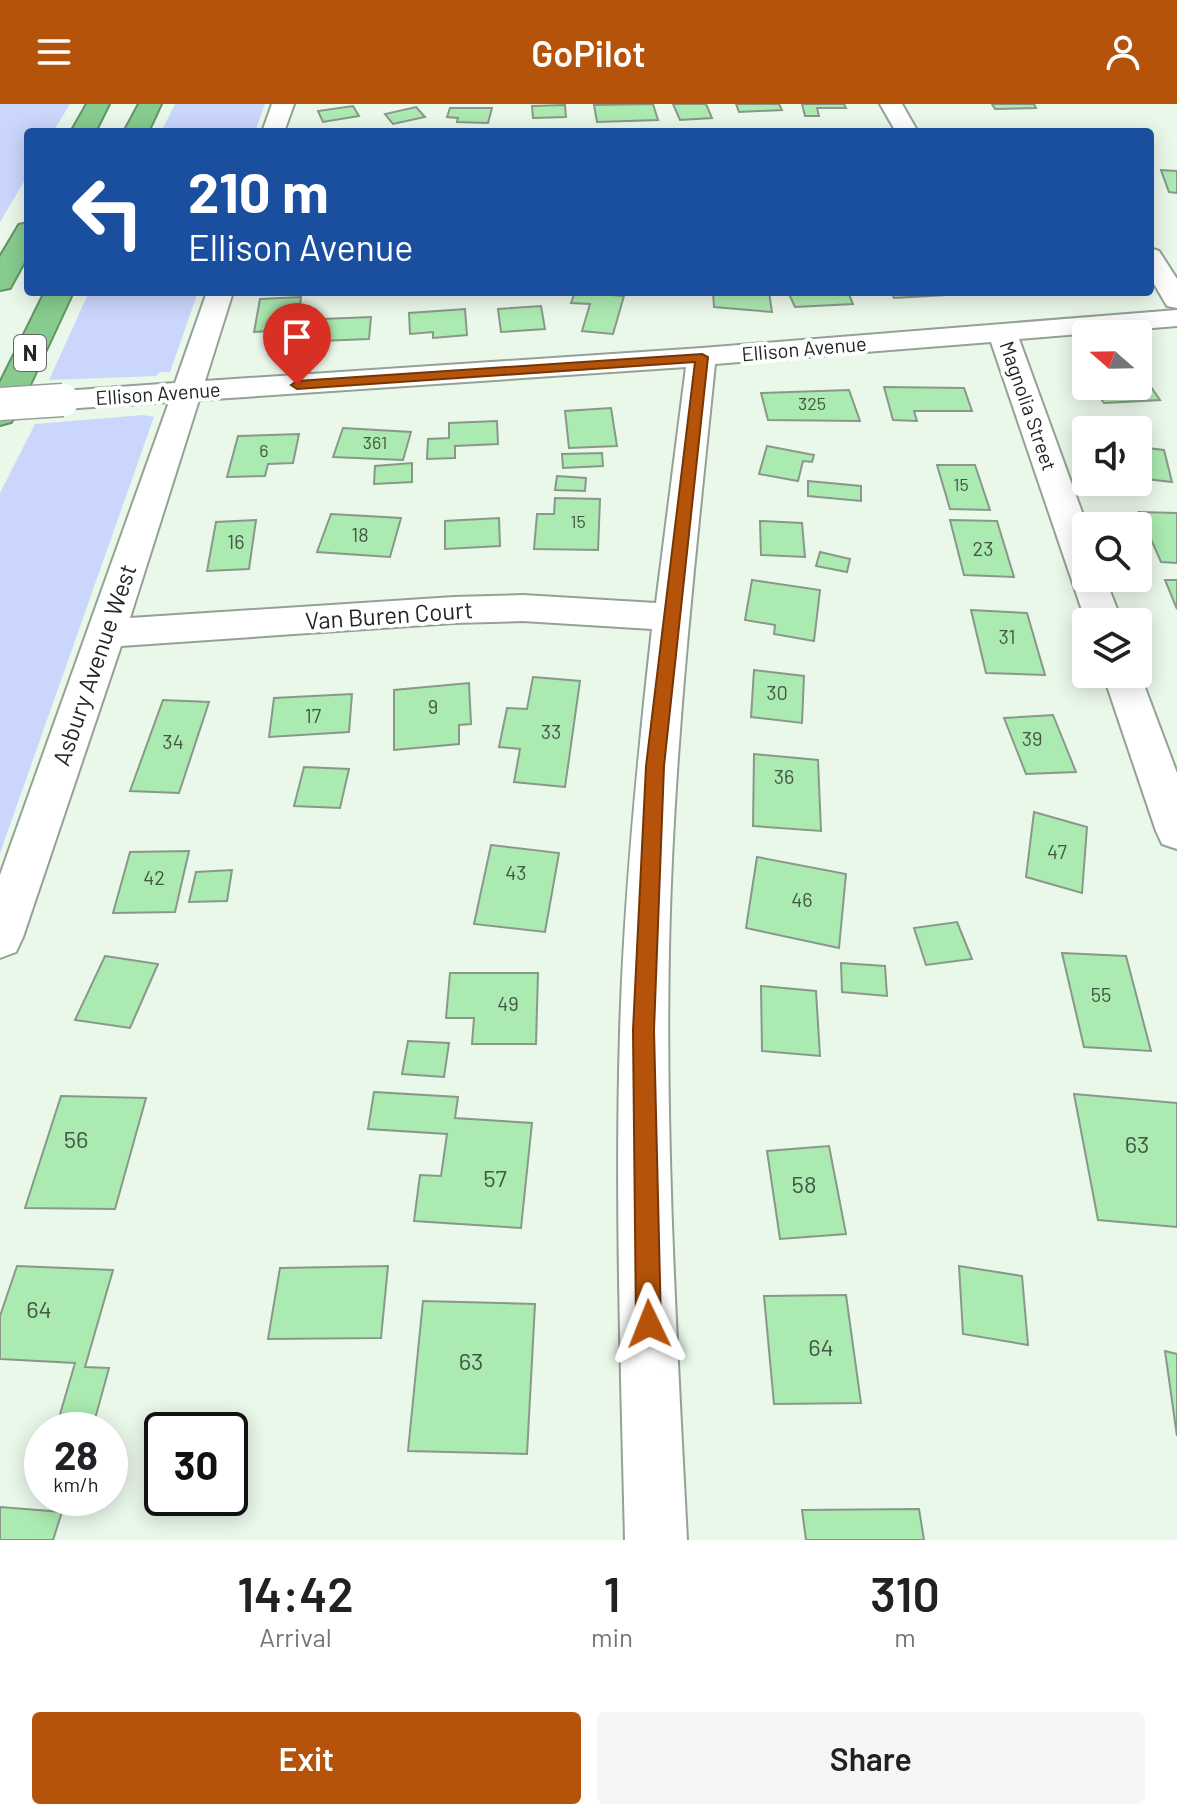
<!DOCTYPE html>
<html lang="en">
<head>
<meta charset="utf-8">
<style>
  :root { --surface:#fff; --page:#f6f6f6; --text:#202124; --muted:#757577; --accent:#b45309 }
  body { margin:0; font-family:Barlow,sans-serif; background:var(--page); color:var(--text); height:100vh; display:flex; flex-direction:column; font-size:30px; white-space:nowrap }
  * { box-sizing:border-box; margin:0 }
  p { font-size:26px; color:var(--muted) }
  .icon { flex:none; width:44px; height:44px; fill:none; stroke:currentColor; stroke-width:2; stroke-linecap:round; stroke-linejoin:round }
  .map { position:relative; height:1436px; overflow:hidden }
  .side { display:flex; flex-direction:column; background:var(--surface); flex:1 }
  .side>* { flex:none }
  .guide { position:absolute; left:24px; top:24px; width:1130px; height:168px; border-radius:8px; box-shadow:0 4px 20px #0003; background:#1a4fa0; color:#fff; overflow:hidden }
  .needle { width:52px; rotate:290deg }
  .fabs { position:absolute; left:1072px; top:216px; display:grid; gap:16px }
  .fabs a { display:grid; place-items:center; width:80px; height:80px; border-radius:8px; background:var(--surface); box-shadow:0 4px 20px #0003; font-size:40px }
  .speed { position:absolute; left:24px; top:1308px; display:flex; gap:16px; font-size:40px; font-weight:700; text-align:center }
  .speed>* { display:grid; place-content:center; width:104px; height:104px; border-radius:50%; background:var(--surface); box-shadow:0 4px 20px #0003; line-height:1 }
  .speed small { font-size:20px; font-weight:400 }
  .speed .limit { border:4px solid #111; border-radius:12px; background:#fff; color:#111 }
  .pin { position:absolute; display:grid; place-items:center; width:68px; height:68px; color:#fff; margin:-82px -34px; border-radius:50% 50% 50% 0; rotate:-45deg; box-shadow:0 0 8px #0007 }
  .pin .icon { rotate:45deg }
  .me { position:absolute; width:88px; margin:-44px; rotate:358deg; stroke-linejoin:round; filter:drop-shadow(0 0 6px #0008) }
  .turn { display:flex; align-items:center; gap:28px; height:168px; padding:0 32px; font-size:36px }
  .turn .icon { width:104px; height:104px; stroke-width:2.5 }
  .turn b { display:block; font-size:56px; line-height:68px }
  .eta { display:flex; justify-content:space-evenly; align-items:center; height:136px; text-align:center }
  .eta b { font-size:48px; font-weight:600; line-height:56px }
  .button { display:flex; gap:16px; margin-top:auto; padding:16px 32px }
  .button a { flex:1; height:92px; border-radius:8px; background:var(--accent); color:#fff; font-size:32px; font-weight:600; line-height:92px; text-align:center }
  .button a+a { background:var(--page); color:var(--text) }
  header { display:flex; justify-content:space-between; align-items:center; height:104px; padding:0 32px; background:var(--accent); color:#fff; font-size:36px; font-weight:600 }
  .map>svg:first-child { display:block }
  .green { fill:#cad6fb }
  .building { fill:#abeab0; stroke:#8a988b; stroke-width:2 }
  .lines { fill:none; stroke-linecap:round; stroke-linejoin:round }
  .minor-casing { stroke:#94a295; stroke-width:4 }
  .highway-casing { stroke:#639268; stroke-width:4 }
  .minor { fill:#fff; fill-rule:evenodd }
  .highway { fill:#87cc8e; fill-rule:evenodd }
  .minor-bridge-casing { stroke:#94a295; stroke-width:35; stroke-linecap:butt }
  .minor-bridge { stroke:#fff; stroke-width:32 }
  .route { fill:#b45309; stroke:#753606; stroke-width:2 }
  .labels { text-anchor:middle; stroke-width:8; stroke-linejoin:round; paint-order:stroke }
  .far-number-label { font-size:18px; fill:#445745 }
  .far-street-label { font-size:20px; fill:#212621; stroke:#fff }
  .number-label { font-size:20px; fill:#445745 }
  .shield { fill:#fff; stroke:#646764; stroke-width:2 }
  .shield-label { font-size:22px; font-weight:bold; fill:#212621 }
  .street-label { font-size:24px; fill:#212621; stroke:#fff }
  .near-number-label { font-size:24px; fill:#445745 }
</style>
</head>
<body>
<header><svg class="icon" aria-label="menu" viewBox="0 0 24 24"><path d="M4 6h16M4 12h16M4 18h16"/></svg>GoPilot<svg class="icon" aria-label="person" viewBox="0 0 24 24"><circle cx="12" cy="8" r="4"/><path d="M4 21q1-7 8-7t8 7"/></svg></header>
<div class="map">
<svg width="1177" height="1436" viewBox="0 0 1177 1436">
  <rect width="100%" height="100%" fill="#eaf8ea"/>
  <g class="green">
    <path d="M 0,0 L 70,0 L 53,28 L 28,28 L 28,71 L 0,118 Z"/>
    <path d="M 175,0 L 265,0 L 255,28 L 161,28 Z"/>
    <path d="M 89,188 L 198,188 L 170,268 L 160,268 L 156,272 L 49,276 Z"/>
    <path d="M 143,311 L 154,313 L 0,749 L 0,389 L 35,320 Z"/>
  </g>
  <g class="building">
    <path d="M 653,0 L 658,16 L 597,18 L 594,1 Z"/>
    <path d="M 673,0 L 706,0 L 712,14 L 680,16 Z"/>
    <path d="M 736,0 L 779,0 L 782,6 L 739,8 Z"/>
    <path d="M 802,0 L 844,0 L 846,4 L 817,4 L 819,12 L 805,12 Z"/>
    <path d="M 992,0 L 1034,0 L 1036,4 L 995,5 Z"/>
    <path d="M 565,1 L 566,13 L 533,14 L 532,2 Z"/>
    <path d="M 353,2 L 359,12 L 323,18 L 318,7 Z"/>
    <path d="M 416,3 L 425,13 L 393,20 L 385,10 Z"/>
    <path d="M 450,4 L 492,4 L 488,19 L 457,18 L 458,14 L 447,13 Z"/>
    <path d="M 1161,66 L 1177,67 L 1177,89 L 1169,88 Z"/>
    <path d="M 575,188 L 624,192 L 613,230 L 582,227 L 590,200 L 571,199 Z"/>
    <path d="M 713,188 L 769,188 L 772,208 L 714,203 Z"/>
    <path d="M 788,188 L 848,188 L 853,200 L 795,203 Z"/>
    <path d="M 891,188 L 943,188 L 945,191 L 894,194 Z"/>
    <path d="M 301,193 L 297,225 L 254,228 L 260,195 Z"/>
    <path d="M 541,202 L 545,225 L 501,228 L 498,205 Z"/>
    <path d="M 465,205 L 467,231 L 433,234 L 433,228 L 410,230 L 409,209 Z"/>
    <path d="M 371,213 L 369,235 L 320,237 L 322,215 Z"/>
    <path d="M 1138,264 L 1160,296 L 1104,299 L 1092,282 L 1138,282 Z"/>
    <path d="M 884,283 L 964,284 L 972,307 L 914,307 L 917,317 L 893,316 Z"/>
    <path d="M 849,286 L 860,317 L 768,316 L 761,289 Z"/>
    <path d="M 611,304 L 617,342 L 569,344 L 565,307 Z"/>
    <path d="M 497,317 L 498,340 L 455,342 L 455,354 L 427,355 L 428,335 L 449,334 L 449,319 Z"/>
    <path d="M 343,324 L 411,328 L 403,356 L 333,353 Z"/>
    <path d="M 1138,329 L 1144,329 L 1147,344 L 1164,346 L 1172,378 L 1138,374 Z"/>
    <path d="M 299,330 L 293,359 L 268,360 L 265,372 L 227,373 L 238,332 Z"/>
    <path d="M 767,342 L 814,351 L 812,358 L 803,357 L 798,377 L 759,370 Z"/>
    <path d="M 602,349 L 603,362 L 563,364 L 562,350 Z"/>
    <path d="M 412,359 L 412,378 L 374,380 L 375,362 Z"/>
    <path d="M 937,361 L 975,361 L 990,406 L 950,405 Z"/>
    <path d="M 557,372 L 586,374 L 585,387 L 555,386 Z"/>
    <path d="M 808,377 L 861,382 L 861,397 L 808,392 Z"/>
    <path d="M 555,394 L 600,395 L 598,446 L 534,445 L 537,410 L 554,410 Z"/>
    <path d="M 1139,408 L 1177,409 L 1177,459 L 1161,458 Z"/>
    <path d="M 331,410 L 401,414 L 390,453 L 317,448 Z"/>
    <path d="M 499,414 L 500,442 L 445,445 L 445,417 Z"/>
    <path d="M 256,416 L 249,465 L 207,467 L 216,418 Z"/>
    <path d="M 950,416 L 997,417 L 1014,473 L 964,471 Z"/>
    <path d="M 760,417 L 802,419 L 805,453 L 761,451 Z"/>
    <path d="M 820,448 L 850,455 L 847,468 L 816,462 Z"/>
    <path d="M 752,476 L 820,486 L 814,537 L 774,530 L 775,521 L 745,516 Z"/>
    <path d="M 1165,476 L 1177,476 L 1177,505 Z"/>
    <path d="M 971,506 L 1027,509 L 1045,571 L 986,569 Z"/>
    <path d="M 754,566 L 804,572 L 802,619 L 751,613 Z"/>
    <path d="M 533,573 L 580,577 L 565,683 L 514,678 L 520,645 L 499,643 L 507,604 L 527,605 Z"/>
    <path d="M 469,579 L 471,620 L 459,621 L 459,640 L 394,646 L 394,586 Z"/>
    <path d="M 352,590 L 349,628 L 269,633 L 274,594 Z"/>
    <path d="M 163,596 L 209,598 L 179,689 L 130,687 Z"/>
    <path d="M 1053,611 L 1076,668 L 1026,670 L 1004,614 Z"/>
    <path d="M 754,650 L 818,656 L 821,727 L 753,722 Z"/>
    <path d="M 304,663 L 349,665 L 340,704 L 294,702 Z"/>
    <path d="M 1034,708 L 1087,723 L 1082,789 L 1026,773 Z"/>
    <path d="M 491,741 L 559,749 L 545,828 L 474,820 Z"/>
    <path d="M 189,747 L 175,808 L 113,809 L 130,748 Z"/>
    <path d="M 757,753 L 846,770 L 839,844 L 746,824 Z"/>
    <path d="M 232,766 L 227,797 L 189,798 L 196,768 Z"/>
    <path d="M 957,818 L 972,855 L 926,861 L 914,824 Z"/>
    <path d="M 1062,849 L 1126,852 L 1151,947 L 1084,943 Z"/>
    <path d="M 105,852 L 158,860 L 130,924 L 75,916 Z"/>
    <path d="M 841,859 L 885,862 L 887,892 L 842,888 Z"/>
    <path d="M 450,869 L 538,869 L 536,940 L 472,940 L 474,914 L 446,914 Z"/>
    <path d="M 761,882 L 816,887 L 820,952 L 762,947 Z"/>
    <path d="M 408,937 L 449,939 L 444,973 L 402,970 Z"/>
    <path d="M 374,988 L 458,993 L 455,1014 L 532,1019 L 521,1124 L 414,1117 L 420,1071 L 441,1072 L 447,1030 L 368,1025 Z"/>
    <path d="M 1074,990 L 1177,999 L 1177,1123 L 1098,1116 Z"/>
    <path d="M 61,992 L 146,994 L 115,1105 L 25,1104 Z"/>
    <path d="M 829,1042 L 846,1130 L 780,1135 L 767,1047 Z"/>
    <path d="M 17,1162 L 113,1166 L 85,1263 L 109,1264 L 92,1326 L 56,1324 L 75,1259 L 0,1255 L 0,1212 Z"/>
    <path d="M 388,1162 L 381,1234 L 268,1235 L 280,1164 Z"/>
    <path d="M 959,1162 L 1022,1172 L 1028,1241 L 963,1230 Z"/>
    <path d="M 846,1191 L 861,1299 L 774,1300 L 764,1192 Z"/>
    <path d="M 423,1197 L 535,1200 L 527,1350 L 408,1347 Z"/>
    <path d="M 1165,1247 L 1177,1250 L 1177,1332 Z"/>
    <path d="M 0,1403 L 62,1408 L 53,1436 L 0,1436 Z"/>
    <path d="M 919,1405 L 924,1436 L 806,1436 L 802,1406 Z"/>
  </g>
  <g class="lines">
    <g class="minor-casing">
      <g id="minor">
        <path d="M 272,0 L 294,0 L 284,28 L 262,28 Z"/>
        <path d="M 880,0 L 902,0 L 918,28 L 896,28 Z"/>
        <path d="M 1150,144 L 1159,147 L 1177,175 L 1177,204 L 1167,202 L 1150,173 Z"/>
        <path d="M 207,188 L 233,188 L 205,277 L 702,244 L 1177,206 L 1177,222 L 1019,235 L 1087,422 L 1086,474 L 1105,474 L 1122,518 L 1086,518 L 991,238 L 715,260 C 695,455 673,649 669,844 C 665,1042 677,1239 687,1436 L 625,1436 C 621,1267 615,1098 620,929 C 624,794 637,659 652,525 L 523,517 L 454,519 L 121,542 L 23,833 L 16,848 L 0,854 L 0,771 L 169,298 L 63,305 L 52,302 L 48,296 L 52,290 L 63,287 L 175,279 ZM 686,263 L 656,499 L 523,491 L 454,493 L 130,514 L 199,296 Z"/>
        <path d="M 1138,565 L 1177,669 L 1177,745 L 1162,740 L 1156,727 L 1103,570 L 1138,570 Z"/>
      </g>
    </g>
    <g class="highway-casing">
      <g id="highway">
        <path d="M 87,0 L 109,0 L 95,28 L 71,28 Z"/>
        <path d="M 139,0 L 161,0 L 148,28 L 124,28 Z"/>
        <path d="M 28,119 L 28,151 L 10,184 L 0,186 L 0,153 L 19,121 Z"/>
        <path d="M 45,188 L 73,188 L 16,311 L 11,318 L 0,321 L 0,279 Z"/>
      </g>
    </g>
    <use href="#minor" class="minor"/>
    <use href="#highway" class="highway"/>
    <g class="minor-bridge-casing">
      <path id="minor-bridge" d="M 0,300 L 63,296"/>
    </g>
    <use href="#minor-bridge" class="minor-bridge"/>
  </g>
  <path class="route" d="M 702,250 L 708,253 L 664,662 L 654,926 L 661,1220 L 657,1229 L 649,1233 L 640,1229 L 636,1220 L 633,926 L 646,662 L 695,258 L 297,285 L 291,281 L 297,277 Z"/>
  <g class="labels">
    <g class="far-number-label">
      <text x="812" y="306">325</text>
      <text x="375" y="345">361</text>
      <text x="264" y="353">6</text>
      <text x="961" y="387">15</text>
      <text x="578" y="424">15</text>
    </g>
    <g class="far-street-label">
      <text transform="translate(804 245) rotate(-5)" y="7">Ellison Avenue</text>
      <text transform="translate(158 290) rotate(-4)" y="7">Ellison Avenue</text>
      <text transform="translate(1028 302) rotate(71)" y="7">Magnolia Street</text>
    </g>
    <g class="number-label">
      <text x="360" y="438">18</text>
      <text x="236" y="445">16</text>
      <text x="983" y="452">23</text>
      <text x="1007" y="540">31</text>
      <text x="777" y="596">30</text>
      <text x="433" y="610">9</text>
      <text x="313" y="619">17</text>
      <text x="551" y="635">33</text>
      <text x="1032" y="642">39</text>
      <text x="173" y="645">34</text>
      <text x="784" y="680">36</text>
      <text x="1057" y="755">47</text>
      <text x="516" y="776">43</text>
      <text x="154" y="781">42</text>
      <text x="802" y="803">46</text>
      <text x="1101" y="898">55</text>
      <text x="508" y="907">49</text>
    </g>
    <rect class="shield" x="14" y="231" width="32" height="36" rx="6"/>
    <g class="shield-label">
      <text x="30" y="257">N</text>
    </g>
    <g class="street-label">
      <text transform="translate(389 512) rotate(-4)" y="8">Van Buren Court</text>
      <text transform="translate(95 561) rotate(-71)" y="8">Asbury Avenue West</text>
    </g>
    <g class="near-number-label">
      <text x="76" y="1044">56</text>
      <text x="1137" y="1049">63</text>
      <text x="495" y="1083">57</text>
      <text x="804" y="1089">58</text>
      <text x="39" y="1214">64</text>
      <text x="821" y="1252">64</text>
      <text x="471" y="1266">63</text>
    </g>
  </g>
</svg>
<div class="fabs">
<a><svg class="needle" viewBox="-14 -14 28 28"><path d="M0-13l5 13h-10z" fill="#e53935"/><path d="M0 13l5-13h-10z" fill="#757577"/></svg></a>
<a><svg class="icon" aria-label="sound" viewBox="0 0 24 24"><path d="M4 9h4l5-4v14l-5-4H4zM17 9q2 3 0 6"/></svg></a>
<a><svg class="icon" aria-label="search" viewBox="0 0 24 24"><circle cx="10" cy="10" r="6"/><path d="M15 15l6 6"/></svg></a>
<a><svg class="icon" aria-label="layers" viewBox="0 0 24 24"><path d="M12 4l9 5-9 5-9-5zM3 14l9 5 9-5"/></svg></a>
</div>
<div class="speed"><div>28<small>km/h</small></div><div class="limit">30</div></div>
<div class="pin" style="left:297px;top:281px;background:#d93025"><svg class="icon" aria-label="arrive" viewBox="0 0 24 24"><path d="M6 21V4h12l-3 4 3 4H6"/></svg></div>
<svg class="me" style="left:649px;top:1220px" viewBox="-20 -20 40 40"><path d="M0-17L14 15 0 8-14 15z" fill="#b45309" stroke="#fff" stroke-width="4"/></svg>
<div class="guide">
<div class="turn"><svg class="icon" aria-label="left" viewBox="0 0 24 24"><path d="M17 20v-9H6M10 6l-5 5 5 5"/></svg><div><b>210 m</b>Ellison Avenue</div></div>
</div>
</div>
<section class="side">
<div class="eta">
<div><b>14:42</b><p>Arrival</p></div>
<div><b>1</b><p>min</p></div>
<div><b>310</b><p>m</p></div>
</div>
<div class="button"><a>Exit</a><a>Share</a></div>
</section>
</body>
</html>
